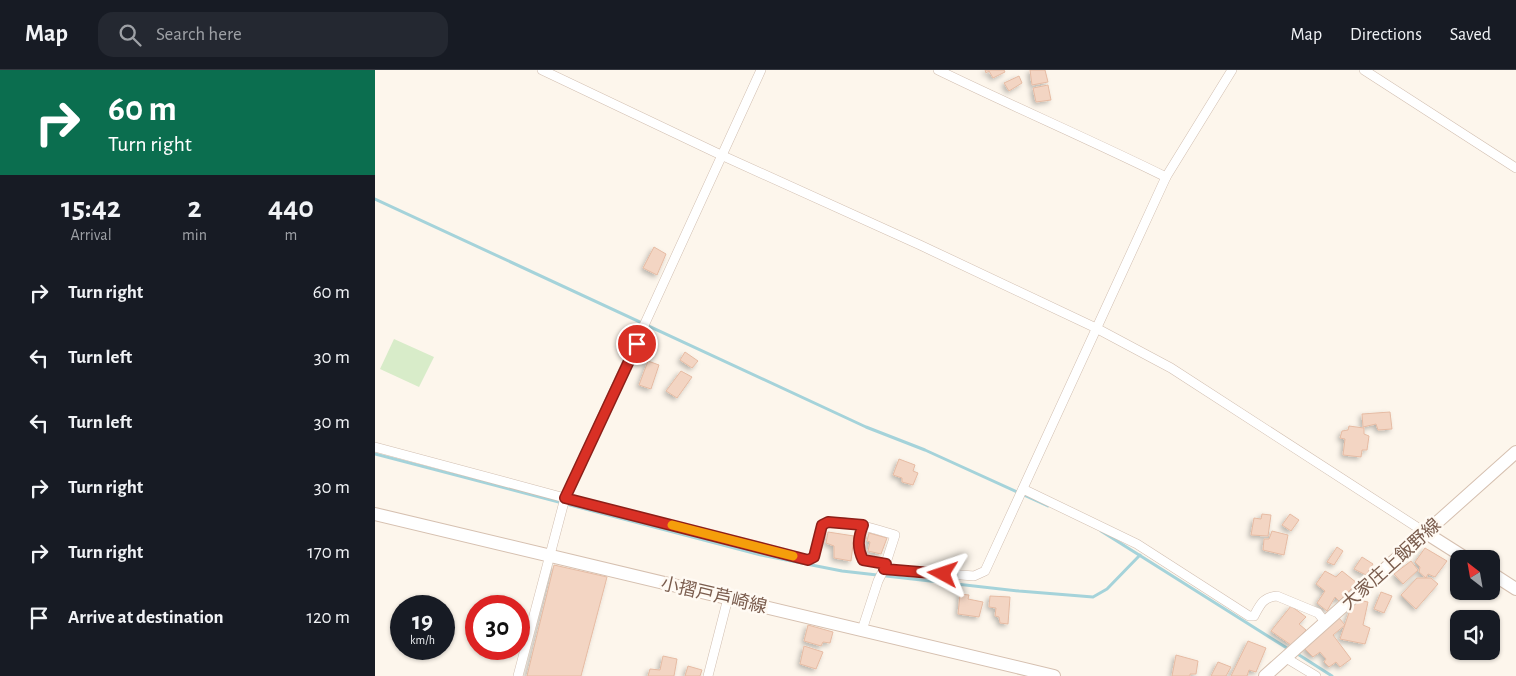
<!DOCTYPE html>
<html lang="en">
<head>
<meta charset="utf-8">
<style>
  :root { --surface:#171b24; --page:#242831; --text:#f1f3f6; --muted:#9ea1a6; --line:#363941 }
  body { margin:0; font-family:"Alegreya Sans","Noto Sans JP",sans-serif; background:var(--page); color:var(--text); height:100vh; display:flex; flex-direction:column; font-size:19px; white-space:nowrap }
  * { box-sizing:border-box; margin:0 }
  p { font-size:16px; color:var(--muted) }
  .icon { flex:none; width:28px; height:28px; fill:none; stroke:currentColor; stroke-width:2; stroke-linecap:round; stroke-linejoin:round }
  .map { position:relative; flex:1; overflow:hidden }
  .side { display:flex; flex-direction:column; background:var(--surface); width:375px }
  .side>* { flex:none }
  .guide { background:#0b6e4f; color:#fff; overflow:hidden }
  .needle { width:32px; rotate:329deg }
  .buttons { position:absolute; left:1075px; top:480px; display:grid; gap:10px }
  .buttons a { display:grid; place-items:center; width:50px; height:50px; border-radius:10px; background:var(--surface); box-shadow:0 1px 4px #0004; font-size:25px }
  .speed { position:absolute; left:15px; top:525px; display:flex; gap:10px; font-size:25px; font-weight:700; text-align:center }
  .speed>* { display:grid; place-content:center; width:65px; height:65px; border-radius:50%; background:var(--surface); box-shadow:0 1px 4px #0004; line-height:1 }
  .speed small { font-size:12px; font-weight:400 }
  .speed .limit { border:8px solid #d22; background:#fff; color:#111 }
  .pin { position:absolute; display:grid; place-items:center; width:42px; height:42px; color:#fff; margin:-21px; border:2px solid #fff; border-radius:50%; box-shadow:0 1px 5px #0007 }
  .me { position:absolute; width:55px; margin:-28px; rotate:275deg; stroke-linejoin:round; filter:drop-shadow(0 0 4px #0008) }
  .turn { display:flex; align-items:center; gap:18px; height:105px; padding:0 25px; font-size:22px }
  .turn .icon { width:65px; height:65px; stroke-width:2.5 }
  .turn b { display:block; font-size:35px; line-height:42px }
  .eta { display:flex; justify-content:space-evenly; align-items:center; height:85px; text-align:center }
  .eta b { font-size:30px; font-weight:700; line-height:35px }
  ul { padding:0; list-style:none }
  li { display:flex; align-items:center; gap:15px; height:65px; padding:0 25px }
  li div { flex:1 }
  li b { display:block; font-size:19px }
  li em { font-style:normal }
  header { display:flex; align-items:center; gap:30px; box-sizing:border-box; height:70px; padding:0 25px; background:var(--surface); border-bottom:1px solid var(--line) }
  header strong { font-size:24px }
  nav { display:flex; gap:28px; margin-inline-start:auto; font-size:18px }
  .search { width:350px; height:45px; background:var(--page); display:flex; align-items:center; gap:12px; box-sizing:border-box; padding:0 18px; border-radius:15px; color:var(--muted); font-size:19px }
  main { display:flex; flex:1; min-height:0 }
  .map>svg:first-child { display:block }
  .green { fill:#d8ecc9 }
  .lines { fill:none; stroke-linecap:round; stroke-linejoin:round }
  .stream { stroke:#a5d3da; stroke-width:3 }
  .building { fill:#f3d5c3; stroke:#e6bba3; filter:url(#shadow) }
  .minor-casing { stroke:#d1beb0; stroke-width:10 }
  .secondary-casing { stroke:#d6c0b0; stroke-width:14 }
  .minor { stroke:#fff; stroke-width:9 }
  .secondary { stroke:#fff; stroke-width:12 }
  .route-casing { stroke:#8d1f18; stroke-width:12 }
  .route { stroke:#d93025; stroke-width:9 }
  .slow { stroke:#f59e0b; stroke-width:9 }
  .labels { text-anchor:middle; stroke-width:5; stroke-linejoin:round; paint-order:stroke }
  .street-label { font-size:18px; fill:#7a5c4d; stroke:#fffaf3 }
</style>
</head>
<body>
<header>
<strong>Map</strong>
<div class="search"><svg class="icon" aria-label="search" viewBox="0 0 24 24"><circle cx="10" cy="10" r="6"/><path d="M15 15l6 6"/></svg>Search here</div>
<nav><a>Map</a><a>Directions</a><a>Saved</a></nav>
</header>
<main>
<section class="side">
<div class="guide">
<div class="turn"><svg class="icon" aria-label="right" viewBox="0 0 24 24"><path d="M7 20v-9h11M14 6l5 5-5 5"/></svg><div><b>60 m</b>Turn right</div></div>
</div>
<div class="eta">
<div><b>15:42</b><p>Arrival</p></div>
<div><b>2</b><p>min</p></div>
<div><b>440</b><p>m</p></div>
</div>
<ul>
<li><svg class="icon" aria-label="right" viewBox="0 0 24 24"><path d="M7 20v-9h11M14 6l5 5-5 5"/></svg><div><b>Turn right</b></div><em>60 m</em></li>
<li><svg class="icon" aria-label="left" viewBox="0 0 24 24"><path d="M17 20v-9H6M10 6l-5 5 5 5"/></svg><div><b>Turn left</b></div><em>30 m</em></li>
<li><svg class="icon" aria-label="left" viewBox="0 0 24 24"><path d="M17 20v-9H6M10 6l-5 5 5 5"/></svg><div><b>Turn left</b></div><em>30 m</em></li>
<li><svg class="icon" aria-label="right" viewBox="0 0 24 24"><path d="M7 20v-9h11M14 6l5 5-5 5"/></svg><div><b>Turn right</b></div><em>30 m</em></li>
<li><svg class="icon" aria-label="right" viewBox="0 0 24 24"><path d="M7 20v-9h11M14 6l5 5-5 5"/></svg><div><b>Turn right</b></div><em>170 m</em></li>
<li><svg class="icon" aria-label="arrive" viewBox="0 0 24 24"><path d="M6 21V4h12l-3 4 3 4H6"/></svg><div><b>Arrive at destination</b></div><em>120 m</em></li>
</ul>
</section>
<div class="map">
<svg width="1141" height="606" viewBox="0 0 1141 606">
  <defs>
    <filter id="shadow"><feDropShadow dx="-2.5" dy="2.5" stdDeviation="2.5" flood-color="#0004"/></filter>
  </defs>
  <rect width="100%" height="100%" fill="#fdf6ec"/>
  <path class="green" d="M 19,269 L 59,287 L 44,317 L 5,299 Z"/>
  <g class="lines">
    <g class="stream">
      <path d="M 0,129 L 491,357 L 550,380 L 673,436"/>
      <path d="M 0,384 L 386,485 L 467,501 L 644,521 L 718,527 L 732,519 L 765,485"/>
      <path d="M 726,461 L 915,580"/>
      <path d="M 921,583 L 957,606"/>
    </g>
  </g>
  <g class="building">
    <path d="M 610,0 L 629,0 L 630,2 L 618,8 L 614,1 L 611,3 Z"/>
    <path d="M 655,0 L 670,0 L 673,12 L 657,15 Z"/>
    <path d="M 644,6 L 647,13 L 634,21 L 629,13 Z"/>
    <path d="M 673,15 L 676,30 L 661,32 L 658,18 Z"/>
    <path d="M 279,177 L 291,184 L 282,205 L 268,198 Z"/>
    <path d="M 310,282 L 323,291 L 317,298 L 305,290 Z"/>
    <path d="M 273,291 L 284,295 L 276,319 L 264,315 Z"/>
    <path d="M 306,301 L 317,307 L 302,328 L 291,321 Z"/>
    <path d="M 1015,342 L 1017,359 L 1003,360 L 1001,354 L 988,357 L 987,344 Z"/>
    <path d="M 974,356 L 989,358 L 989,364 L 994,366 L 992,380 L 987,380 L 986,387 L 968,385 L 970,369 L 965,368 L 967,361 L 973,360 Z"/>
    <path d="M 524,389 L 540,395 L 538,401 L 543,403 L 538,415 L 527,412 L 527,408 L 518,405 Z"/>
    <path d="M 887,444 L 896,445 L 893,466 L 876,465 L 879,448 L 886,449 Z"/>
    <path d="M 915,444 L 924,450 L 916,461 L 907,455 Z"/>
    <path d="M 897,461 L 913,465 L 909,485 L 888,480 L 889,469 L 894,469 Z"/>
    <path d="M 453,462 L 479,466 L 476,491 L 459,488 L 459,476 L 451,473 Z"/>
    <path d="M 494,463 L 512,468 L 506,484 L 493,481 L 495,472 L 492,471 Z"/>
    <path d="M 962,477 L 968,481 L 959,495 L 952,492 Z"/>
    <path d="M 1050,478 L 1072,491 L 1060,507 L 1053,504 L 1051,508 L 1044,502 L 1045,497 L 1040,492 Z"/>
    <path d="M 987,487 L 998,494 L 991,505 L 979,499 Z"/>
    <path d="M 1036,491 L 1043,500 L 1028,514 L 1019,504 Z"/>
    <path d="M 179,495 L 232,507 L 206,606 L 152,606 Z"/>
    <path d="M 950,501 L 961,507 L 967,501 L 982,513 L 964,531 L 960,527 L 952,541 L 942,533 L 950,521 L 941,514 Z"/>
    <path d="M 1042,508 L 1056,508 L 1063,514 L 1041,539 L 1026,525 Z"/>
    <path d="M 1006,522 L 1017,526 L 1009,543 L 999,539 Z"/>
    <path d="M 585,524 L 594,525 L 593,529 L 608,532 L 604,547 L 583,544 Z"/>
    <path d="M 615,526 L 635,527 L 633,554 L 625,553 L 624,547 L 620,546 L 621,538 L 614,537 Z"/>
    <path d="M 983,530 L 993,532 L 988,555 L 995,558 L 990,574 L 965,569 L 977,534 Z"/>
    <path d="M 916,536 L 931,547 L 924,554 L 931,560 L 916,575 L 896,561 Z"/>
    <path d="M 964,548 L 970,555 L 958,565 L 976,589 L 965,597 L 961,592 L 954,597 L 949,592 L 951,589 L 945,582 L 938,587 L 929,578 Z"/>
    <path d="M 433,555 L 458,562 L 455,573 L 448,572 L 446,576 L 429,571 Z"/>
    <path d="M 873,571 L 891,578 L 881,602 L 874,600 L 872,606 L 856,606 Z"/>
    <path d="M 429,576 L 448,582 L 441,599 L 425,594 Z"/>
    <path d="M 801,585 L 823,591 L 821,604 L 815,604 L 815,606 L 797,606 Z"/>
    <path d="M 288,586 L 302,589 L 299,606 L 273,606 L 275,599 L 285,600 Z"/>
    <path d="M 843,592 L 856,597 L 851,606 L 836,606 Z"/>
    <path d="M 313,596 L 327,600 L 325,606 L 310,606 Z"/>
  </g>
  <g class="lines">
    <g class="minor-casing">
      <g id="minor">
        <path d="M 167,0 L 346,85 L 545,175 L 721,258 L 796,298 L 1051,463"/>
        <path d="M 563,0 C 639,37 716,70 791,107"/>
        <path d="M 989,0 L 1141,98"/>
        <path d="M 0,377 L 190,428 L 433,490 L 439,487 L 447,455 C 462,446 503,460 520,465 L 509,499"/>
        <path d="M 648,419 L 762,474 L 874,546 L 879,546 C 885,535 888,527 902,526 L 943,543 L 951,553"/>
        <path d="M 488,455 C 483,469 482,478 488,490 L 511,494"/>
        <path d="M 487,560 L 503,511 L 509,499 L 599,506 L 610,501 L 791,107 L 857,0"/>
        <path d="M 911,588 L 941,606"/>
        <path d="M 143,606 L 190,428 L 386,0"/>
        <path d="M 333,606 L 353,528"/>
      </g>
    </g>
    <g class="secondary-casing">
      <g id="secondary">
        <path d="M 0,444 L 679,606"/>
        <path d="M 1051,463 L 1092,489"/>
        <path d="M 1116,503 L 1141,519"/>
        <path d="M 890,606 L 1141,382"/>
      </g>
    </g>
    <use href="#minor" class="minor"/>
    <use href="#secondary" class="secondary"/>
  </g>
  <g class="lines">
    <g class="route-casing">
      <path id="route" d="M 262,274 L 190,428 L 433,490 L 439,487 L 447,455 L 453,452 L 488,455 C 483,468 482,478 488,490 L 511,494 L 509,499 L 568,504"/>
    </g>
    <use href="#route" class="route"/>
    <path class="slow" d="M 297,455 L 418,486"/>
  </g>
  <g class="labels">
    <g class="street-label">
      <text transform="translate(1016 494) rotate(-42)" y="6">大家庄上飯野線</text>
      <text transform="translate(339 525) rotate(13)" y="6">小摺戸芦崎線</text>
    </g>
  </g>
</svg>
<div class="buttons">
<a><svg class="needle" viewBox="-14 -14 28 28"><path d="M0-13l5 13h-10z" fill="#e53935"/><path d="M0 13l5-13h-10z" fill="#9ea1a6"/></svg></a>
<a><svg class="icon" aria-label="sound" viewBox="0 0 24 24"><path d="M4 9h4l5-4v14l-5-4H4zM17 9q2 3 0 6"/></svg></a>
</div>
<div class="speed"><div>19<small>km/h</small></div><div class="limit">30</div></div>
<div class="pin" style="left:262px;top:274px;background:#d93025"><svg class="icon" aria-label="arrive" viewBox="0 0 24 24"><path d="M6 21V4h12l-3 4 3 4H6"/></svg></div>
<svg class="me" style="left:568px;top:504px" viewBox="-20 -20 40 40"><path d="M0-17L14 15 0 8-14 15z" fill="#d93025" stroke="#fff" stroke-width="4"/></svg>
</div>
</main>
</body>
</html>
